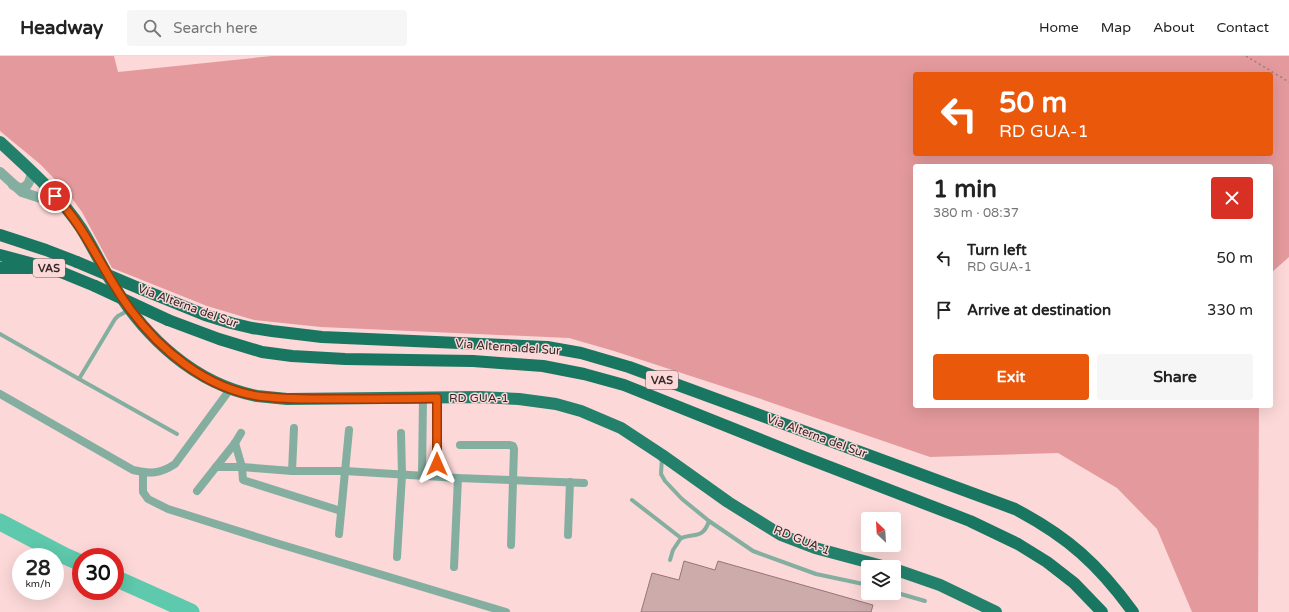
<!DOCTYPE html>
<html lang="en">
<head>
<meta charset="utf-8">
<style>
  :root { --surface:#fff; --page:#f6f6f6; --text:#222; --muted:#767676; --line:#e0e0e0; --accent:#ea580c }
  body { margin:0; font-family:"Varela Round",sans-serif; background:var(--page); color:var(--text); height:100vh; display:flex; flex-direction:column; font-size:15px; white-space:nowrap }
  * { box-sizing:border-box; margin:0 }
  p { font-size:13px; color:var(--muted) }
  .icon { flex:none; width:22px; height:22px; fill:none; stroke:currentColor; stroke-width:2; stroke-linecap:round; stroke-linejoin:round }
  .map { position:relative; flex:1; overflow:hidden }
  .drawer { position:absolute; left:913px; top:108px; width:360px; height:244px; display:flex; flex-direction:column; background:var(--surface); border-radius:4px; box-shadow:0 4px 16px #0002 }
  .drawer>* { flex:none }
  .banner { position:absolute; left:913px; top:16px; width:360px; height:84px; border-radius:4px; box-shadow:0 4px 16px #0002; background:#ea580c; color:#fff; overflow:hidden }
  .needle { width:26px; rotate:335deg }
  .tools { position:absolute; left:861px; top:456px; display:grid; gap:8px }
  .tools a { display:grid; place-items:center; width:40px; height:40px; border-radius:4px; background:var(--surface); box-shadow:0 4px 16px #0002; font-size:20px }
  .speed { position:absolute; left:12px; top:492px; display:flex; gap:8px; font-size:20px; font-weight:700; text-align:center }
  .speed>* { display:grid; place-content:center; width:52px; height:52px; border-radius:50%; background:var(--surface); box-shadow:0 4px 16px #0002; line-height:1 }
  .speed small { font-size:10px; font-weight:400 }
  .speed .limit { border:6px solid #d22; background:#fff; color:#111 }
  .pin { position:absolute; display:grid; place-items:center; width:34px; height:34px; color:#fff; margin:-17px; border:2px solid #fff; border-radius:50%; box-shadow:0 1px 4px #0007 }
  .me { position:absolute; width:44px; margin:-22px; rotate:0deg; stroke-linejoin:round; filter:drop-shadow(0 0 3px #0008) }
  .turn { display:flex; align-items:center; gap:14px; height:84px; padding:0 20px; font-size:18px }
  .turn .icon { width:52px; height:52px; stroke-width:2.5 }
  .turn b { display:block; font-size:28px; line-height:34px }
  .round { display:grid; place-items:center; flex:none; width:42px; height:42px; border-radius:4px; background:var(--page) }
  .overview { display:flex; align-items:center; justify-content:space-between; height:68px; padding:0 20px }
  h1 { font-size:24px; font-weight:800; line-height:30px }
  .action { display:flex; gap:8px; margin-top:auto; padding:8px 20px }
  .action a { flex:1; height:46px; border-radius:4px; background:var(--accent); color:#fff; font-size:16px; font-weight:800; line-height:46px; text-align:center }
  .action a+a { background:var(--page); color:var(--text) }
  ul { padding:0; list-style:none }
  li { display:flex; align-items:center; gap:12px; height:52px; padding:0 20px }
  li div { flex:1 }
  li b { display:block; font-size:15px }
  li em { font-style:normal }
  header { display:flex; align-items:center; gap:24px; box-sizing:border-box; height:56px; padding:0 20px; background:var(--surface); border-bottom:1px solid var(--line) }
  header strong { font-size:19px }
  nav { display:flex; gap:22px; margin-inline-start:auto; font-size:14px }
  .search { width:280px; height:36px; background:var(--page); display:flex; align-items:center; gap:10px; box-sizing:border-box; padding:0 14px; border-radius:4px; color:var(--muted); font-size:15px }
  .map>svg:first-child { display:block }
  .green { fill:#e49a9c; fill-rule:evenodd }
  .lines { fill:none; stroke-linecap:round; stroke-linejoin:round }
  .river { stroke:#5ec9ac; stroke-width:17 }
  .building { fill:#ceabab; stroke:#957576 }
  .path { stroke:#987f7f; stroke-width:1.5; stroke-dasharray:2 3; stroke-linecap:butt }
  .service { stroke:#84aea0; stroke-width:4 }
  .minor { stroke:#84aea0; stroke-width:8 }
  .tertiary { stroke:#84aea0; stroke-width:10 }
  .primary { stroke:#23806a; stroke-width:12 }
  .trunk { stroke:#197661; stroke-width:12 }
  .trunk-bridge { stroke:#197661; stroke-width:12 }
  .route-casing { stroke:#983908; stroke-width:10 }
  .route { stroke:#ea580c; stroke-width:7 }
  .labels { text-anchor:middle; stroke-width:3; stroke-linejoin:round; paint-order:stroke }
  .shield { fill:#fcd8d8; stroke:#715c5c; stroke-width:1 }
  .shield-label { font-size:11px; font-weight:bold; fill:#352727 }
  .street-label { font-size:12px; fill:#352727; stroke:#fcd8d8 }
</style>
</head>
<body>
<header>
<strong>Headway</strong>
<div class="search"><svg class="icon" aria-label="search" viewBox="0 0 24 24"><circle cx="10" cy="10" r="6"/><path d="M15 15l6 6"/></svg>Search here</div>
<nav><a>Home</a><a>Map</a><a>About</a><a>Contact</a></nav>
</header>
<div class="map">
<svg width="1289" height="556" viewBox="0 0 1289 556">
  <rect width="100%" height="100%" fill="#fcd8d8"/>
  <path class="green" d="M 0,0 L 114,0 L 118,16 L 272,0 L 1289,0 L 1289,201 L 1271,217 L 1271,110 L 915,110 L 915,350 L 1259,350 L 1258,556 L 1192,556 L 1157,473 L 1117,432 L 1058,397 L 930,401 L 752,340 L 614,295 L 569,282 L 321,271 L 254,264 L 207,250 L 112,212 L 82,156 L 68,137 L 40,108 L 0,75 ZM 915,18 L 1271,18 L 1271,98 L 915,98 Z"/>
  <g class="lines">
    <g class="river">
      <path d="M 0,466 L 65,500 L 81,507"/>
      <path d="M 115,522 L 191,556"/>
    </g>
  </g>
  <path class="building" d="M 684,505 L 715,514 L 718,505 L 873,549 L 871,556 L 641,556 L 652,517 L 679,524 Z"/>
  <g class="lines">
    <path class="path" d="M 1246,0 L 1289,26"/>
    <g class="service">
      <path d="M 0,278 L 79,323 L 115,263 L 118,260 L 129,254"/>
      <path d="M 79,323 L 177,378"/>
      <path d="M 662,401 L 661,418 L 665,425 L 682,443 L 709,465 L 753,495 L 816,518 L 868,529"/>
      <path d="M 632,444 L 681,482"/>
      <path d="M 670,504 L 673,494 L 681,482 C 695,477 703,483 709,465"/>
      <path d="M 894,536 L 925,545"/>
    </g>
    <g class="minor">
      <path d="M 0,338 L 133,414 C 150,418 160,418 175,408 L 231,332"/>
      <path d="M 437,342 L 437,420"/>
      <path d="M 235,387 L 242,411 L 243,424 L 341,455"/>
      <path d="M 460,389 L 509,389 L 513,390 L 514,393 L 511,489"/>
      <path d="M 216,411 L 242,411 L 292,415 L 345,415 L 458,422 L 584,427"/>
      <path d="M 292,415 L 294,372"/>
      <path d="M 143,416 L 143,436 L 148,443 L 168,453 L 276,487 L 506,556"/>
      <path d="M 422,420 L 423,342"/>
      <path d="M 197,435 L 235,387 L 241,377"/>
      <path d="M 339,478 L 349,374"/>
      <path d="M 568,479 L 570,426"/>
      <path d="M 397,501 L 402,419 L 401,377"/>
      <path d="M 454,511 L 458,422"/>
    </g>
    <g class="tertiary">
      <path d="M 0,116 L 22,136 L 65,150"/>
      <path d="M 13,129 C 16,130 18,132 20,132 C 28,133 31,122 32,116"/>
    </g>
    <g class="primary">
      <path d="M 0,86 C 29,113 59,139 81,172 C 93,191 102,211 114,230 C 146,282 195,328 257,340 C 267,341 277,342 287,343 L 480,341 L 519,343 L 556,348 L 581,355 L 621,372 L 662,399 L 728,446 L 781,479 L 815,492 L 886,511"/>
      <path d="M 894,513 L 940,529 L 996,556"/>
    </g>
    <g class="trunk">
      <path d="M 0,179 L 46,194 L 77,206"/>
      <path d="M 0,199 L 56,214 L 95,230"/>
      <path d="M 0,212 L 31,212"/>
      <path d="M 141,233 L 205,259 L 231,267 L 252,272 L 272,275 L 322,281 L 547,291 L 581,297 L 629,311 L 1015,453 C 1068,481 1098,508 1133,556"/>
      <path d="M 168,264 L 219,283 L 262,296 L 292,300 L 345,303 L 473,305 L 543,310 L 584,318 L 624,329 L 804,401 L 970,465 L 1018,488 L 1047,506 L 1074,527 L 1102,556"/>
    </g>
    <g class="trunk-bridge">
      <path d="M 77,206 L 141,233"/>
      <path d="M 95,230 L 168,264"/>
    </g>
  </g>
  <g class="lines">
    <g class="route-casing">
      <path id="route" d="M 55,140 C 87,173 103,217 130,253 C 160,294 206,332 258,340 C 286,344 314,343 343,343 C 374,343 405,343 437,342 L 437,408"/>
    </g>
    <use href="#route" class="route"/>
  </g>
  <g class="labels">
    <g class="shield">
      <rect x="33" y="203" width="32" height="18" rx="3"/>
      <rect x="646" y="315" width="32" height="18" rx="3"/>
    </g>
    <g class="shield-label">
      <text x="49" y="216">VAS</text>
      <text x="662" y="328">VAS</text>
    </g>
    <g class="street-label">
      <text transform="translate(188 250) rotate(20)" y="4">Vía Alterna del Sur</text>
      <text transform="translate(508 291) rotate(4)" y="4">Vía Alterna del Sur</text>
      <text x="479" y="346">RD GUA-1</text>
      <text transform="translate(817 380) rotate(20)" y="4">Vía Alterna del Sur</text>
      <text transform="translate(802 484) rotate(22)" y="4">RD GUA-1</text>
    </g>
  </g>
</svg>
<div class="tools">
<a><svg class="needle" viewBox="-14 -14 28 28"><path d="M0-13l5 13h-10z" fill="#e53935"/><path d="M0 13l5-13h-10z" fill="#767676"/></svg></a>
<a><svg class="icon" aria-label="layers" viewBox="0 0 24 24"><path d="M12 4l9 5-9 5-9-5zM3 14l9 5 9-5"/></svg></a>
</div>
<div class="speed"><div>28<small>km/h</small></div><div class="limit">30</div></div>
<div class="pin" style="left:55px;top:140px;background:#d93025"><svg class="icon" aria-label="arrive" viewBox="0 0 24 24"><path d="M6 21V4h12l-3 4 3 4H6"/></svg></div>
<svg class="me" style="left:437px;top:408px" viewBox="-20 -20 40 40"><path d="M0-17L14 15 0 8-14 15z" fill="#ea580c" stroke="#fff" stroke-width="4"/></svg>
<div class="banner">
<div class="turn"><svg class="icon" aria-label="left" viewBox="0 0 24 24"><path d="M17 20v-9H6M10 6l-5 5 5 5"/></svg><div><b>50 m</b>RD GUA-1</div></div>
</div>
<section class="drawer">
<div class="overview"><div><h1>1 min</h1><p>380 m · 08:37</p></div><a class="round" style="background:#d93025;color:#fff"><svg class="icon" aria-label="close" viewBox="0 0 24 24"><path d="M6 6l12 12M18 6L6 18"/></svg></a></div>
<ul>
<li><svg class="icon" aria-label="left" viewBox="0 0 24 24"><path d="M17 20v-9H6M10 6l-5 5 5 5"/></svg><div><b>Turn left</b><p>RD GUA-1</p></div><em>50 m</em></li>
<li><svg class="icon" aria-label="arrive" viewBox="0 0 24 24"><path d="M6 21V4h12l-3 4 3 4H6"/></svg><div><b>Arrive at destination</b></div><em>330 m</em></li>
</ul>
<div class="action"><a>Exit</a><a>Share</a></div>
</section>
</div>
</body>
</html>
